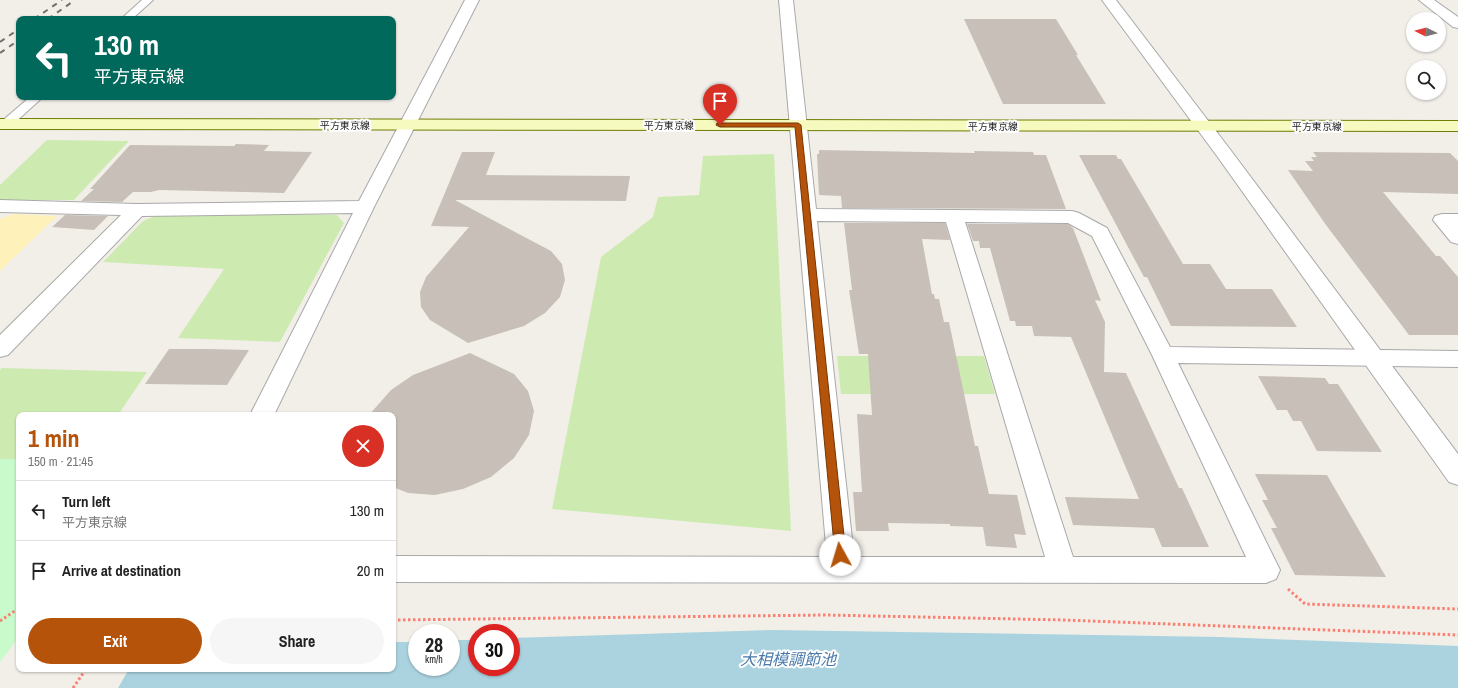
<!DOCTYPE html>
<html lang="en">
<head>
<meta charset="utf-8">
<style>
  :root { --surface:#fff; --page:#f6f6f6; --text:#222; --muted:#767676; --line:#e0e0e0; --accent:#b45309 }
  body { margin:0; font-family:"Archivo Narrow","Noto Sans JP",sans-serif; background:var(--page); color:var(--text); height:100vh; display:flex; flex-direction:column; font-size:15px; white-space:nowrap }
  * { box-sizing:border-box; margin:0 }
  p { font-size:13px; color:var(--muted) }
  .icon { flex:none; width:22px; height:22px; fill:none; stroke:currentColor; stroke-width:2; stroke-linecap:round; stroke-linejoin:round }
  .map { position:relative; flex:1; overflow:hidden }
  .sheet { position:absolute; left:16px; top:412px; width:380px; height:260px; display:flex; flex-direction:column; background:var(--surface); border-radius:8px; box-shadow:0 1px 3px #0004 }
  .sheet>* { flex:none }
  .banner { position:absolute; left:16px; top:16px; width:380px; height:84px; border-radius:8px; box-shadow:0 1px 3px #0004; background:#00695c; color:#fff; overflow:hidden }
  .needle { width:26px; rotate:276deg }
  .buttons { position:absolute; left:1406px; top:12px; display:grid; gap:8px }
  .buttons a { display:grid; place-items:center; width:40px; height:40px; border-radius:50%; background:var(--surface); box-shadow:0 1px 3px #0004; font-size:20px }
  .speed { position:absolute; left:408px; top:624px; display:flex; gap:8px; font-size:20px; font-weight:700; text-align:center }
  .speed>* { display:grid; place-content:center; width:52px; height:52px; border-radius:50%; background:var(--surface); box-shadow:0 1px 3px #0004; line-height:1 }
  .speed small { font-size:10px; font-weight:400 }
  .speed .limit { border:6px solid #d22; background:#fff; color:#111 }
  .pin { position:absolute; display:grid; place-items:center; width:34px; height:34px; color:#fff; margin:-41px -17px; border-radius:50% 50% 50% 0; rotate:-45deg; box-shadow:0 0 4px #0007 }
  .pin .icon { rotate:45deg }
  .me { position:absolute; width:44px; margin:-22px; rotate:354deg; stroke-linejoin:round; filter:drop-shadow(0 0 3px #0008) }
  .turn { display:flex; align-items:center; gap:14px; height:84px; padding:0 12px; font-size:18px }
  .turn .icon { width:52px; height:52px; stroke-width:2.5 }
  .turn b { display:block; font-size:28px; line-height:34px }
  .round { display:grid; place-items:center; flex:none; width:42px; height:42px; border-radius:21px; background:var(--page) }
  .headline { display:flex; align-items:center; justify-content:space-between; height:68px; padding:0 12px }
  h1 { font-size:24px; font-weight:700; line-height:30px; color:var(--accent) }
  .button { display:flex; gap:8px; margin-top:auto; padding:8px 12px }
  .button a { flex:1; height:46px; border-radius:24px; background:var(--accent); color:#fff; font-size:16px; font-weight:700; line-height:46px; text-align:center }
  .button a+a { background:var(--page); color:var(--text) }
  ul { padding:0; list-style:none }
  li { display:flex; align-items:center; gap:12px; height:60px; padding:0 12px; border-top:1px solid var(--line) }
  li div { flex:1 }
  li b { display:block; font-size:15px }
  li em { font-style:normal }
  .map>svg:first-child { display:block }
  .grass { fill:#cdebb0 }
  .sand { fill:#fff1ba }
  .park { fill:#c8facc }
  .water { fill:#aad3df }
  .building { fill:#c7bfb8 }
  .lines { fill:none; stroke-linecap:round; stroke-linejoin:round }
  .service-casing { stroke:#a9a9a9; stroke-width:2 }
  .minor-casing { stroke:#a9a9a9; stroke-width:2 }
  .tertiary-casing { stroke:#a9a9a9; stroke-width:2 }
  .secondary-casing { stroke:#707d05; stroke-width:2 }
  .path { stroke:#fa8072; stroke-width:3; stroke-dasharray:2.5 2.5; stroke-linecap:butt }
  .service { fill:#fff; fill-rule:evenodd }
  .minor { fill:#fff; fill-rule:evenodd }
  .tertiary { fill:#fff; fill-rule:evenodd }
  .secondary { fill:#f7fabf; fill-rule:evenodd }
  .rail { stroke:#707070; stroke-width:2; stroke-dasharray:5.5 5.5; stroke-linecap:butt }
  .route { fill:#b45309; stroke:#753606 }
  .labels { text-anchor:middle; stroke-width:4; stroke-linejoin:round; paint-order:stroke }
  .far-street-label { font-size:10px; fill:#222; stroke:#fff }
  .near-water-label { font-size:16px; font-style:italic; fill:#4a7aab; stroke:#fff }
</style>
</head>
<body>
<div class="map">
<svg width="1458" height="688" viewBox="0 0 1458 688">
  <rect width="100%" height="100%" fill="#f2efe9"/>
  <g class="grass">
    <path d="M 47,140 L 129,141 L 74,200 L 0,200 L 0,185 Z"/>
    <path d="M 774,154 L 791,531 L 552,509 L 601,257 L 653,217 L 658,197 L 699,195 L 703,156 Z"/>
    <path d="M 160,214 L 337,215 L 344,223 L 280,342 L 178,338 L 224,269 L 103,262 L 143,221 Z"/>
    <path d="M 837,356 L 984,356 L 995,394 L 841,394 Z"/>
    <path d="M 2,368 L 147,372 L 118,415 L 19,415 L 19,459 L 0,459 L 0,370 Z"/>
  </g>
  <path class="sand" d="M 13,214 L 57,216 L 0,271 L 0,219 Z"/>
  <path class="park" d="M 0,459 L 19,459 L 19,637 L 0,662 Z"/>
  <path class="water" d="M 771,630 L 1220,637 L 1458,646 L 1458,688 L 118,688 L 129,669 L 393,669 L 393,642 L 417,642 L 417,667 L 451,667 L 451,640 L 477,640 L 477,667 L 511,667 L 511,638 Z"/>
  <g class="building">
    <path d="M 964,19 L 1056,19 L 1078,55 L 1076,55 L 1106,104 L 1003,104 Z"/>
    <path d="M 236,144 L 269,145 L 264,151 L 312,152 L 284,193 L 159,190 L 151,192 L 133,192 L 122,202 L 81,201 L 94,189 L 90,189 L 130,145 L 234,146 Z"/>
    <path d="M 819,150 L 975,153 L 974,151 L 1033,152 L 1034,155 L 1046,155 L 1066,209 L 842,208 L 841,196 L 819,195 L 817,154 L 819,154 Z"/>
    <path d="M 462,152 L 495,152 L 486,175 L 630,176 L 626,201 L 455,200 L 551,251 L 562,264 L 565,280 L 560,297 L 545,313 L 524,326 L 468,343 L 430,320 L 421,307 L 420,292 L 426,277 L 469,227 L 431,226 Z"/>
    <path d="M 1313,152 L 1450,153 L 1458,161 L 1458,194 L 1383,192 L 1436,256 L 1440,256 L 1458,277 L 1458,335 L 1409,335 L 1326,225 L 1288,170 L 1313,171 L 1305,161 L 1314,161 L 1311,157 L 1317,157 Z"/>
    <path d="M 1079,155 L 1116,155 L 1118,159 L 1121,159 L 1183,264 L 1210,264 L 1226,289 L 1272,289 L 1297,327 L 1171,326 L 1147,277 L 1144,277 Z"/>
    <path d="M 65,215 L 108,216 L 94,230 L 52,227 Z"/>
    <path d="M 844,223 L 945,223 L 950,240 L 922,239 L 932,294 L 934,294 L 935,299 L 939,299 L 944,322 L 949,322 L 975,446 L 978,446 L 989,494 L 1017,495 L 1026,535 L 1014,534 L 1017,548 L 986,546 L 983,527 L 950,526 L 950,524 L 888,523 L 889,531 L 856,531 L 853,492 L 862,492 L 857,414 L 872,415 L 868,354 L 859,354 L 849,290 L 852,290 Z"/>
    <path d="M 967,224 L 1068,224 L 1073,228 L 1101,301 L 1095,300 L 1105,322 L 1104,372 L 1126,373 L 1179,488 L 1182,488 L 1209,547 L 1162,547 L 1154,528 L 1073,525 L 1065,497 L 1139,499 L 1071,337 L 1034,336 L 1032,326 L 1016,326 L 1015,321 L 1010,321 L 990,248 L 980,248 L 979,241 L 973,241 Z"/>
    <path d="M 169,349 L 209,349 L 249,350 L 227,385 L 145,384 Z"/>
    <path d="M 470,353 L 514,374 L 528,391 L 534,411 L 529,435 L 514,458 L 491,477 L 463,489 L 435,495 L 408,493 L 393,487 L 393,415 L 369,415 L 391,390 L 413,375 Z"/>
    <path d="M 1258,376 L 1325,378 L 1329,384 L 1338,384 L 1382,452 L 1317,451 L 1301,421 L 1293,421 L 1287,410 L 1277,410 Z"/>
    <path d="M 1255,474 L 1327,475 L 1386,577 L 1295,575 L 1271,528 L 1277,528 L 1262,500 L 1268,500 Z"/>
  </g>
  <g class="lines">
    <g class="service-casing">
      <g id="service">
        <path d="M 142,0 L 153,0 L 132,19 L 121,19 Z"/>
        <path d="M 30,97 L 43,97 L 10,127 L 2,127 L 0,124 L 2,121 Z"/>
      </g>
    </g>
    <g class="minor-casing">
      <g id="minor">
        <path d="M 465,0 L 479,0 L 374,207 L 274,415 L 250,415 L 353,213 L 142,216 L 8,355 L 0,357 L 0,335 L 121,215 L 0,212 L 0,200 L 137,204 L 359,201 Z"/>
        <path d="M 779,0 L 793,0 L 816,209 L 1072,211 L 1079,213 L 1107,228 L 1170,347 L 1458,351 L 1458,367 L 1178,363 L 1280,570 L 1276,579 L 1266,583 L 393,582 L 393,556 L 827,557 ZM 817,221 L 946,222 L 1045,557 L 854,557 ZM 965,222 L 1068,223 L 1092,236 L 1152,355 L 1246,557 L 1073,557 Z"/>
        <path d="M 1419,0 L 1434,0 L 1458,17 L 1458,28 L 1453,27 Z"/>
        <path d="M 1442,214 L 1458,214 L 1458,244 L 1451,242 L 1433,220 L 1435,216 Z"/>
      </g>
    </g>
    <g class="tertiary-casing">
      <path id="tertiary" d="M 1102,0 L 1116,0 L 1229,148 L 1458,454 L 1458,485 L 1449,482 L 1217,156 Z"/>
    </g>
    <g class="secondary-casing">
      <path id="secondary" d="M 0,119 L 1458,121 L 1458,131 L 0,129 Z"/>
    </g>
    <g class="path">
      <path d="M 1288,589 L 1305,604 L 1458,609"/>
      <path d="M 393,620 L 826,615 L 1064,620 L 1458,635"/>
      <path d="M 0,621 L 19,608"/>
      <path d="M 73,688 L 86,669"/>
    </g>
    <use href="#service" class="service"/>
    <use href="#minor" class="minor"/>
    <use href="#tertiary" class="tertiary"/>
    <use href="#secondary" class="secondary"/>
    <g class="rail">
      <path d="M 34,19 L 62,0"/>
      <path d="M 48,19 L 75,0"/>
      <path d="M 0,42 L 19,29"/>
      <path d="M 0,53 L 19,40"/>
    </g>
  </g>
  <path class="route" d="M 717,123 L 798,123 L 801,125 L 846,555 L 845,559 L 840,560 L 836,559 L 835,555 L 795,127 L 720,127 L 716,125 Z"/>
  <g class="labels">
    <g class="far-street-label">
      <text x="345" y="129">平方東京線</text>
      <text x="669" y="129">平方東京線</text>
      <text x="993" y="130">平方東京線</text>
      <text x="1317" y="130">平方東京線</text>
    </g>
    <g class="near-water-label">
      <text x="788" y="665">大相模調節池</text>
    </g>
  </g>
</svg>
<div class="buttons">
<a><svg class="needle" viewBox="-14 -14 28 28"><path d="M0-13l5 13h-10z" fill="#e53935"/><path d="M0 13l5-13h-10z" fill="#767676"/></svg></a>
<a><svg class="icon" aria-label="search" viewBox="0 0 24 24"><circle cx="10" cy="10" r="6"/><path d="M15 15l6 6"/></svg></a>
</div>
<div class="speed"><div>28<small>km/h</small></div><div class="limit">30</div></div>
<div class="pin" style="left:720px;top:125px;background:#d93025"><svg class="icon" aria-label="arrive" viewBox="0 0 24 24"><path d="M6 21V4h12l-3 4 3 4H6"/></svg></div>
<svg class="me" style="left:840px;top:555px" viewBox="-20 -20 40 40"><circle r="19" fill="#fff"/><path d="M0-13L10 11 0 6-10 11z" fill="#b45309"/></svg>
<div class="banner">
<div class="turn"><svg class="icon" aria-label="left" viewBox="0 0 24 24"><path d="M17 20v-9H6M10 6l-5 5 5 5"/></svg><div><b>130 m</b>平方東京線</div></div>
</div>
<section class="sheet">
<div class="headline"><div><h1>1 min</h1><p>150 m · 21:45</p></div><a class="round" style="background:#d93025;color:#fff"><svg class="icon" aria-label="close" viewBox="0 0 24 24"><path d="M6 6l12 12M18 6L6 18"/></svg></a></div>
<ul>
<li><svg class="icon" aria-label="left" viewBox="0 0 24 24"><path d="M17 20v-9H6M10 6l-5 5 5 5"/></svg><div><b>Turn left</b><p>平方東京線</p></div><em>130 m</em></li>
<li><svg class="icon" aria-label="arrive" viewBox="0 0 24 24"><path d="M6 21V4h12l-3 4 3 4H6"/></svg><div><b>Arrive at destination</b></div><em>20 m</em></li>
</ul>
<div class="button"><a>Exit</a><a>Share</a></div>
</section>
</div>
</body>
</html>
